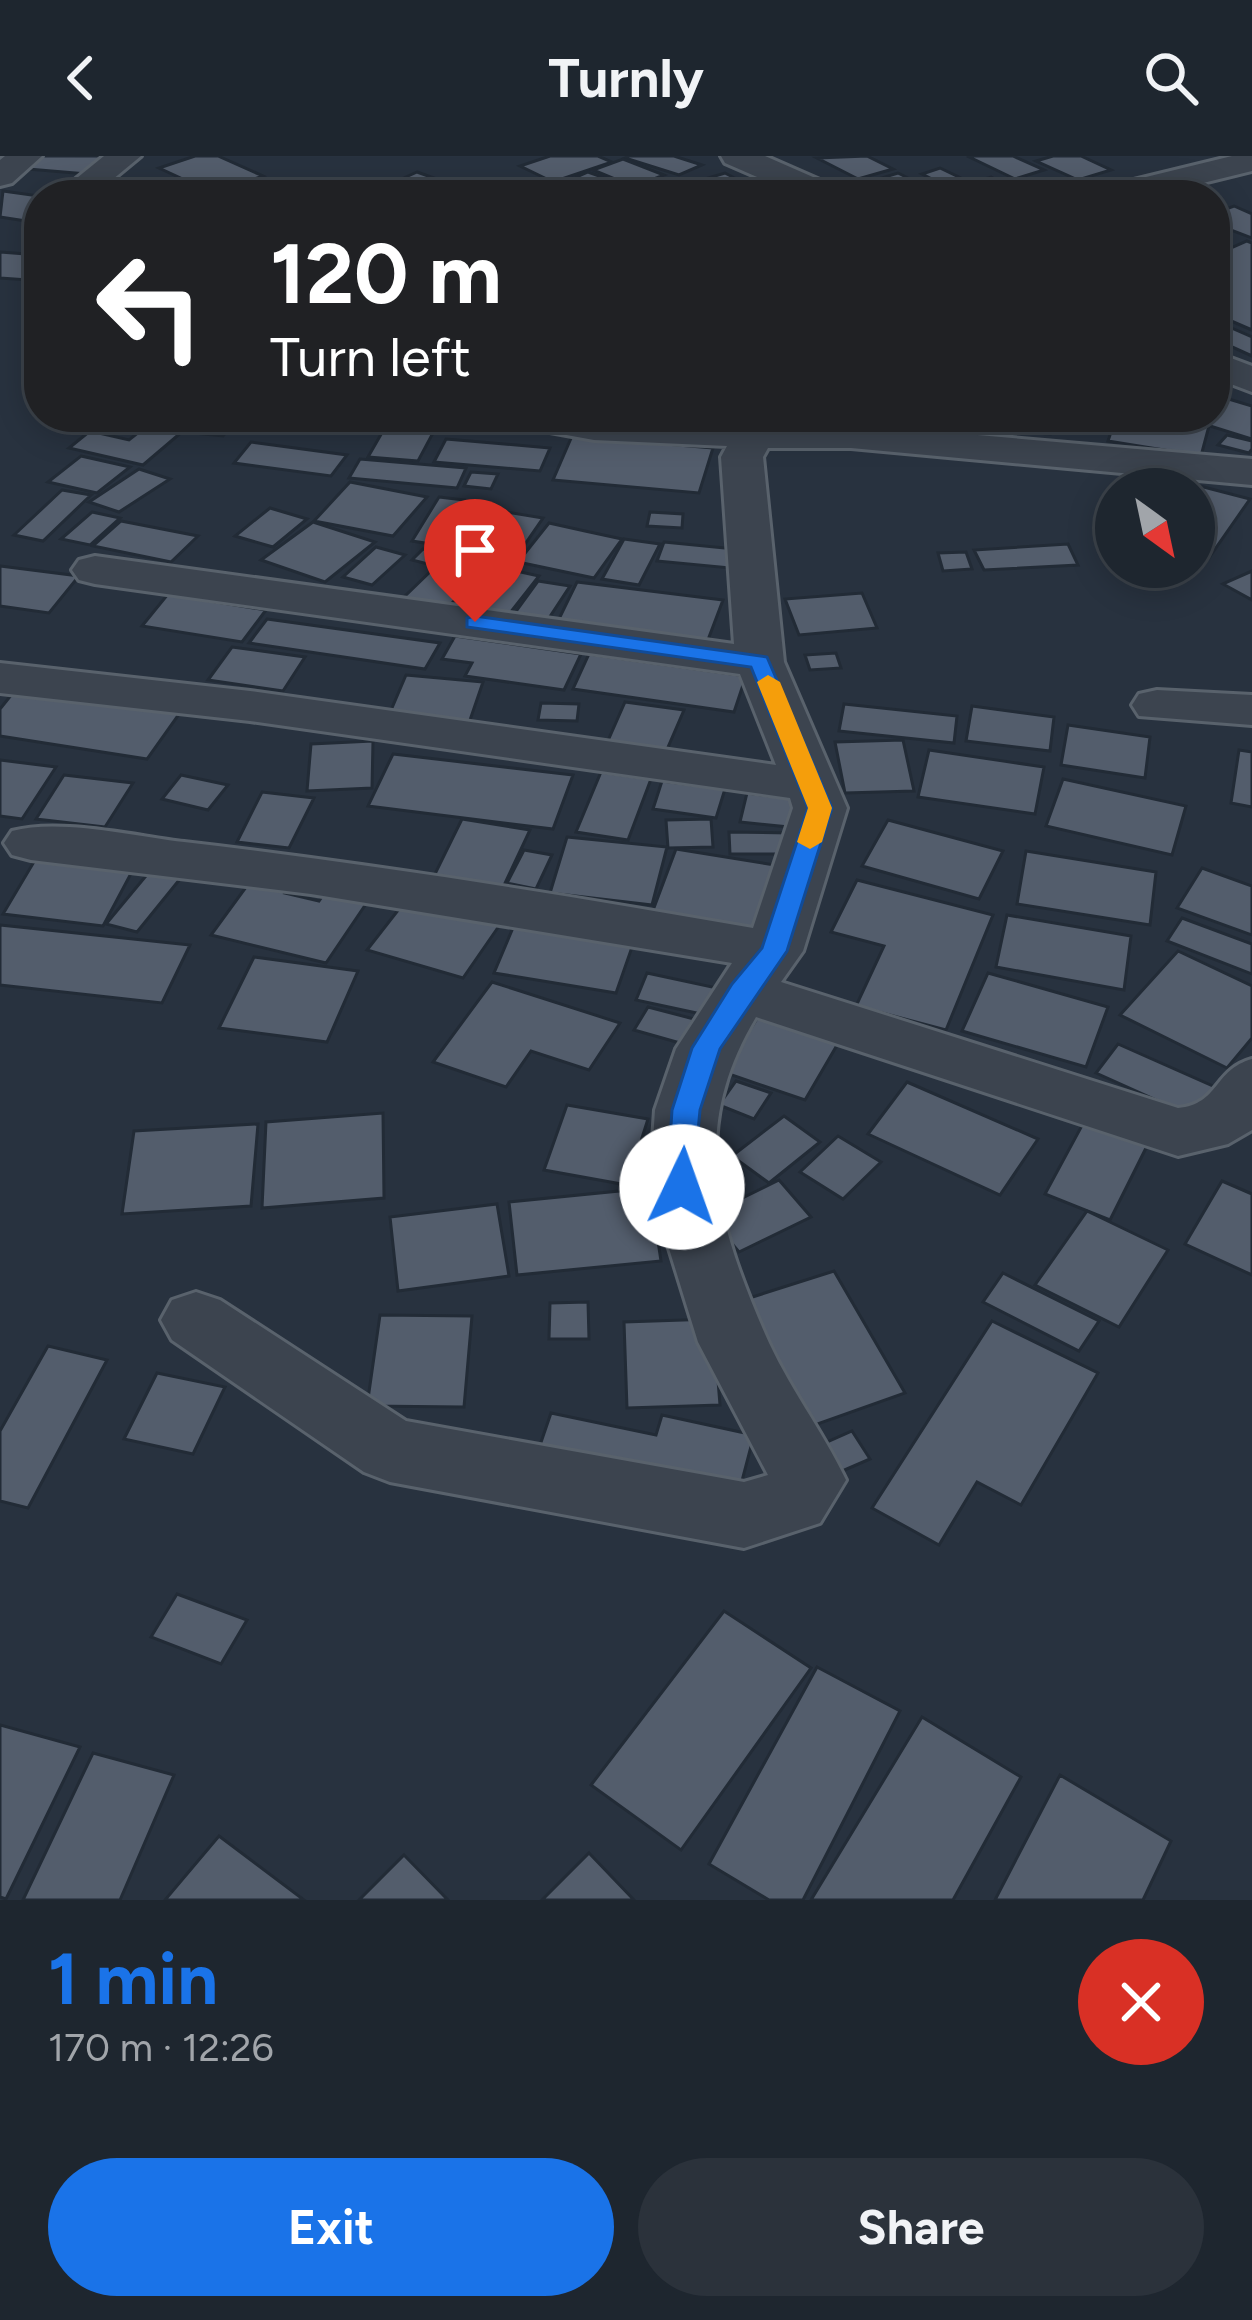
<!DOCTYPE html>
<html lang="en">
<head>
<meta charset="utf-8">
<style>
  :root { --surface:#1e262f; --page:#2b323b; --text:#f1f3f6; --muted:#a1a5aa; --line:#3c434b; --accent:#1a73e8 }
  body { margin:0; font-family:Figtree,sans-serif; background:var(--page); color:var(--text); height:100vh; display:flex; flex-direction:column; font-size:45px; white-space:nowrap }
  * { box-sizing:border-box; margin:0 }
  p { font-size:39px; color:var(--muted) }
  .icon { flex:none; width:66px; height:66px; fill:none; stroke:currentColor; stroke-width:2; stroke-linecap:round; stroke-linejoin:round }
  .map { position:relative; height:1744px; overflow:hidden }
  .panel { display:flex; flex-direction:column; background:var(--surface); flex:1 }
  .panel>* { flex:none }
  .top-card { position:absolute; left:24px; top:24px; width:1206px; height:252px; border-radius:48px; box-shadow:0 6px 30px #0003,0 0 0 3px var(--line); background:#202124; color:#fff; overflow:hidden }
  .needle { width:78px; rotate:147deg }
  .controls { position:absolute; left:1095px; top:312px; display:grid; gap:24px }
  .controls a { display:grid; place-items:center; width:120px; height:120px; border-radius:50%; background:var(--surface); box-shadow:0 6px 30px #0003,0 0 0 3px var(--line); font-size:60px }
  .pin { position:absolute; display:grid; place-items:center; width:102px; height:102px; color:#fff; margin:-123px -51px; border-radius:50% 50% 50% 0; rotate:-45deg; box-shadow:0 0 12px #0007 }
  .pin .icon { rotate:45deg }
  .me { position:absolute; width:132px; margin:-66px; rotate:3deg; stroke-linejoin:round; filter:drop-shadow(0 0 9px #0008) }
  .turn { display:flex; align-items:center; gap:42px; height:252px; padding:0 48px; font-size:54px }
  .turn .icon { width:156px; height:156px; stroke-width:2.5 }
  .turn b { display:block; font-size:84px; line-height:102px }
  .round { display:grid; place-items:center; flex:none; width:126px; height:126px; border-radius:63px; background:var(--page) }
  .summary { display:flex; align-items:center; justify-content:space-between; height:204px; padding:0 48px }
  h1 { font-size:72px; font-weight:700; line-height:90px; color:var(--accent) }
  .action { display:flex; gap:24px; margin-top:auto; padding:24px 48px }
  .action a { flex:1; height:138px; border-radius:72px; background:var(--accent); color:#fff; font-size:48px; font-weight:700; line-height:138px; text-align:center }
  .action a+a { background:var(--page); color:var(--text) }
  header { display:flex; justify-content:space-between; align-items:center; height:156px; padding:0 48px; background:var(--surface); font-size:54px; font-weight:700 }
  .map>svg:first-child { display:block }
  .building { fill:#535d6c; stroke:#222b36; stroke-width:3 }
  .lines { fill:none; stroke-linecap:round; stroke-linejoin:round }
  .minor-casing { stroke:#59626c; stroke-width:6 }
  .minor { fill:#3c444f; fill-rule:evenodd }
  .route { fill:#1a73e8; stroke:#114b97; stroke-width:3 }
  .slow { fill:#f59e0b }
</style>
</head>
<body>
<header><svg class="icon" aria-label="back" viewBox="0 0 24 24"><path d="M15 5l-7 7 7 7"/></svg>Turnly<svg class="icon" aria-label="search" viewBox="0 0 24 24"><circle cx="10" cy="10" r="6"/><path d="M15 15l6 6"/></svg></header>
<div class="map">
<svg width="1252" height="1744" viewBox="0 0 1252 1744">
  <rect width="100%" height="100%" fill="#28323f"/>
  <g class="building">
    <path d="M 43,0 L 108,0 L 87,18 L 28,13 Z"/>
    <path d="M 195,0 L 218,0 L 263,20 L 213,37 L 159,12 Z"/>
    <path d="M 550,0 L 598,0 L 612,6 L 553,26 L 520,10 Z"/>
    <path d="M 629,0 L 674,0 L 702,9 L 679,19 L 625,2 Z"/>
    <path d="M 867,0 L 893,13 L 858,23 L 817,2 Z"/>
    <path d="M 967,0 L 1013,0 L 1044,14 L 1015,23 Z"/>
    <path d="M 1053,0 L 1081,0 L 1111,14 L 1078,24 L 1036,5 Z"/>
    <path d="M 623,3 L 664,19 L 634,31 L 593,14 Z"/>
    <path d="M 940,12 L 967,25 L 948,31 L 922,18 Z"/>
    <path d="M 417,16 L 459,31 L 441,39 L 375,35 Z"/>
    <path d="M 588,16 L 630,31 L 610,39 L 593,39 L 561,28 Z"/>
    <path d="M 725,17 L 759,35 L 724,39 L 698,25 Z"/>
    <path d="M 898,17 L 930,33 L 893,39 L 868,26 Z"/>
    <path d="M 991,21 L 1020,37 L 961,39 L 987,32 L 974,26 Z"/>
    <path d="M 3,35 L 39,40 L 39,67 L 0,61 Z"/>
    <path d="M 1234,50 L 1252,58 L 1252,82 L 1215,68 L 1215,57 Z"/>
    <path d="M 1247,85 L 1252,87 L 1252,174 L 1215,158 L 1215,99 Z"/>
    <path d="M 0,96 L 39,99 L 39,112 L 28,124 L 0,122 Z"/>
    <path d="M 1220,167 L 1252,181 L 1252,200 L 1215,183 L 1215,169 Z"/>
    <path d="M 1222,241 L 1252,250 L 1252,283 L 1194,265 L 1215,261 L 1215,247 Z"/>
    <path d="M 197,261 L 239,261 L 223,280 L 185,276 Z"/>
    <path d="M 391,261 L 441,262 L 418,305 L 368,301 Z"/>
    <path d="M 970,261 L 1049,261 L 1050,278 L 969,273 Z"/>
    <path d="M 1116,261 L 1209,270 L 1201,300 L 1108,285 Z"/>
    <path d="M 149,268 L 183,275 L 143,309 L 69,292 L 90,275 L 129,284 Z"/>
    <path d="M 1227,279 L 1252,285 L 1252,293 L 1249,297 L 1218,289 Z"/>
    <path d="M 572,280 L 713,292 L 699,337 L 553,324 Z"/>
    <path d="M 446,283 L 550,292 L 540,315 L 434,306 Z"/>
    <path d="M 251,286 L 347,299 L 331,320 L 234,307 Z"/>
    <path d="M 81,300 L 130,311 L 97,337 L 48,326 Z"/>
    <path d="M 360,303 L 466,312 L 457,332 L 349,322 Z"/>
    <path d="M 139,313 L 170,323 L 119,356 L 89,346 Z"/>
    <path d="M 471,316 L 498,318 L 491,333 L 464,330 Z"/>
    <path d="M 350,326 L 427,341 L 393,380 L 314,365 Z"/>
    <path d="M 1192,328 L 1250,343 L 1206,406 L 1194,403 L 1194,333 L 1188,333 Z"/>
    <path d="M 62,334 L 91,339 L 43,385 L 14,379 Z"/>
    <path d="M 439,341 L 464,344 L 438,389 L 412,385 Z"/>
    <path d="M 270,352 L 307,363 L 273,391 L 235,380 Z"/>
    <path d="M 494,354 L 543,362 L 514,404 L 482,398 L 495,379 L 478,376 Z"/>
    <path d="M 92,356 L 120,362 L 90,389 L 61,383 Z"/>
    <path d="M 650,356 L 683,358 L 682,372 L 647,370 Z"/>
    <path d="M 121,365 L 198,380 L 171,406 L 93,390 Z"/>
    <path d="M 313,366 L 375,386 L 325,426 L 261,404 Z"/>
    <path d="M 549,367 L 585,375 L 622,383 L 594,422 L 518,406 Z"/>
    <path d="M 624,383 L 660,388 L 639,429 L 602,423 Z"/>
    <path d="M 664,386 L 735,393 L 730,412 L 657,405 Z"/>
    <path d="M 1068,388 L 1078,409 L 984,414 L 974,394 Z"/>
    <path d="M 376,391 L 405,399 L 372,429 L 343,421 Z"/>
    <path d="M 423,393 L 489,410 L 447,452 L 404,441 L 436,410 L 412,404 Z"/>
    <path d="M 966,396 L 972,413 L 943,415 L 938,397 Z"/>
    <path d="M 0,410 L 79,420 L 49,457 L 0,450 Z"/>
    <path d="M 498,411 L 539,420 L 506,462 L 464,453 Z"/>
    <path d="M 1252,415 L 1252,444 L 1223,428 Z"/>
    <path d="M 538,425 L 570,430 L 547,465 L 514,458 Z"/>
    <path d="M 577,426 L 723,444 L 706,489 L 556,469 Z"/>
    <path d="M 862,437 L 877,472 L 799,479 L 785,443 Z"/>
    <path d="M 168,438 L 266,454 L 242,486 L 142,470 Z"/>
    <path d="M 267,463 L 440,487 L 425,513 L 249,487 Z"/>
    <path d="M 455,480 L 581,498 L 564,534 L 465,520 L 472,507 L 442,503 Z"/>
    <path d="M 232,491 L 305,501 L 283,535 L 208,524 Z"/>
    <path d="M 836,497 L 841,512 L 810,514 L 805,499 Z"/>
    <path d="M 589,498 L 746,520 L 734,556 L 573,533 Z"/>
    <path d="M 406,519 L 483,526 L 469,567 L 389,559 Z"/>
    <path d="M 16,533 L 179,558 L 147,603 L 0,580 L 0,553 Z"/>
    <path d="M 625,546 L 684,554 L 662,605 L 603,596 Z"/>
    <path d="M 541,547 L 579,548 L 577,565 L 538,564 Z"/>
    <path d="M 844,548 L 957,560 L 954,587 L 839,575 Z"/>
    <path d="M 972,550 L 1054,561 L 1050,595 L 966,585 Z"/>
    <path d="M 1068,569 L 1150,581 L 1145,622 L 1061,609 Z"/>
    <path d="M 903,584 L 914,635 L 845,637 L 835,586 Z"/>
    <path d="M 373,585 L 372,632 L 307,635 L 311,588 Z"/>
    <path d="M 929,594 L 1044,611 L 1035,658 L 918,641 Z"/>
    <path d="M 1239,594 L 1252,596 L 1252,651 L 1231,647 Z"/>
    <path d="M 393,598 L 573,619 L 553,673 L 368,650 Z"/>
    <path d="M 0,604 L 56,611 L 22,663 L 0,660 Z"/>
    <path d="M 601,616 L 651,623 L 628,684 L 576,676 Z"/>
    <path d="M 64,619 L 133,627 L 105,671 L 36,663 Z"/>
    <path d="M 181,619 L 228,629 L 208,654 L 162,643 Z"/>
    <path d="M 1063,623 L 1186,650 L 1172,699 L 1046,670 Z"/>
    <path d="M 662,625 L 725,633 L 716,662 L 653,653 Z"/>
    <path d="M 262,636 L 314,642 L 289,692 L 237,686 Z"/>
    <path d="M 747,637 L 795,643 L 789,671 L 740,666 Z"/>
    <path d="M 462,663 L 530,674 L 499,740 L 430,728 Z"/>
    <path d="M 711,663 L 713,691 L 668,692 L 666,664 Z"/>
    <path d="M 888,664 L 1003,695 L 979,743 L 862,710 Z"/>
    <path d="M 729,676 L 791,677 L 792,698 L 730,698 Z"/>
    <path d="M 567,681 L 667,691 L 652,749 L 550,737 Z"/>
    <path d="M 676,693 L 781,710 L 760,775 L 652,757 Z"/>
    <path d="M 524,694 L 552,699 L 536,733 L 507,727 Z"/>
    <path d="M 1026,695 L 1156,716 L 1150,769 L 1017,748 Z"/>
    <path d="M 38,699 L 135,710 L 103,770 L 3,758 Z"/>
    <path d="M 1202,712 L 1252,730 L 1252,779 L 1177,752 Z"/>
    <path d="M 150,715 L 180,723 L 137,776 L 106,768 Z"/>
    <path d="M 257,716 L 294,725 L 285,737 L 319,745 L 330,729 L 372,739 L 326,807 L 211,779 Z"/>
    <path d="M 857,724 L 993,759 L 946,874 L 856,850 L 884,790 L 831,776 Z"/>
    <path d="M 406,744 L 499,770 L 463,822 L 367,794 Z"/>
    <path d="M 520,755 L 638,774 L 616,837 L 494,817 Z"/>
    <path d="M 1007,759 L 1131,780 L 1124,834 L 996,811 Z"/>
    <path d="M 1182,762 L 1252,788 L 1252,818 L 1167,785 Z"/>
    <path d="M 0,769 L 190,789 L 162,847 L 0,829 Z"/>
    <path d="M 1178,795 L 1252,830 L 1252,882 L 1227,912 L 1120,859 Z"/>
    <path d="M 254,801 L 358,815 L 327,886 L 219,872 Z"/>
    <path d="M 647,817 L 717,832 L 706,859 L 636,844 Z"/>
    <path d="M 988,817 L 1108,851 L 1086,911 L 962,875 Z"/>
    <path d="M 492,826 L 620,867 L 589,914 L 531,895 L 506,931 L 433,906 Z"/>
    <path d="M 648,851 L 694,863 L 680,887 L 634,874 Z"/>
    <path d="M 760,858 L 840,884 L 805,944 L 723,916 Z"/>
    <path d="M 1118,888 L 1224,935 L 1203,965 L 1096,917 Z"/>
    <path d="M 736,925 L 771,937 L 754,963 L 719,949 Z"/>
    <path d="M 907,926 L 1038,983 L 1000,1039 L 868,978 Z"/>
    <path d="M 567,949 L 648,963 L 627,1029 L 544,1014 Z"/>
    <path d="M 383,957 L 384,1042 L 262,1052 L 266,966 Z"/>
    <path d="M 784,960 L 820,986 L 769,1027 L 732,1000 Z"/>
    <path d="M 1086,962 L 1149,986 L 1110,1064 L 1045,1038 Z"/>
    <path d="M 258,968 L 251,1050 L 122,1058 L 134,975 Z"/>
    <path d="M 838,980 L 881,1006 L 843,1043 L 800,1016 Z"/>
    <path d="M 779,1024 L 811,1061 L 739,1096 L 708,1059 Z"/>
    <path d="M 1222,1025 L 1252,1038 L 1252,1119 L 1185,1088 Z"/>
    <path d="M 650,1032 L 661,1105 L 517,1119 L 509,1046 Z"/>
    <path d="M 497,1048 L 509,1120 L 398,1135 L 390,1061 Z"/>
    <path d="M 1087,1055 L 1168,1094 L 1119,1171 L 1035,1129 Z"/>
    <path d="M 834,1115 L 905,1237 L 812,1270 L 743,1144 Z"/>
    <path d="M 1003,1117 L 1099,1165 L 1079,1195 L 983,1146 Z"/>
    <path d="M 588,1146 L 589,1183 L 549,1183 L 550,1147 Z"/>
    <path d="M 380,1159 L 472,1160 L 464,1251 L 367,1250 Z"/>
    <path d="M 713,1163 L 720,1249 L 627,1252 L 624,1166 Z"/>
    <path d="M 992,1165 L 1098,1217 L 1021,1349 L 977,1326 L 939,1389 L 872,1352 Z"/>
    <path d="M 48,1190 L 107,1204 L 28,1352 L 0,1345 L 0,1275 Z"/>
    <path d="M 157,1217 L 225,1231 L 193,1298 L 124,1283 Z"/>
    <path d="M 551,1257 L 656,1279 L 662,1259 L 754,1279 L 737,1344 L 537,1298 Z"/>
    <path d="M 852,1275 L 870,1303 L 833,1319 L 816,1291 Z"/>
    <path d="M 177,1438 L 247,1464 L 221,1508 L 151,1481 Z"/>
    <path d="M 724,1455 L 811,1512 L 681,1694 L 591,1629 Z"/>
    <path d="M 817,1511 L 900,1555 L 803,1744 L 769,1744 L 709,1708 Z"/>
    <path d="M 922,1561 L 1021,1621 L 953,1744 L 811,1744 Z"/>
    <path d="M 0,1569 L 80,1591 L 6,1743 L 0,1741 Z"/>
    <path d="M 93,1597 L 174,1619 L 120,1744 L 23,1744 Z"/>
    <path d="M 1060,1619 L 1171,1685 L 1143,1744 L 995,1744 Z"/>
    <path d="M 219,1680 L 304,1744 L 165,1744 Z"/>
    <path d="M 589,1697 L 634,1744 L 542,1744 Z"/>
    <path d="M 404,1699 L 448,1744 L 359,1744 Z"/>
  </g>
  <g class="lines">
    <g class="minor-casing">
      <g id="minor">
        <path d="M 5,0 L 42,0 L 12,27 L 0,30 L 0,4 Z"/>
        <path d="M 104,0 L 141,0 L 101,33 L 77,33 L 72,26 Z"/>
        <path d="M 721,0 L 765,0 L 838,32 L 843,39 L 798,39 L 725,7 Z"/>
        <path d="M 1232,0 L 1252,0 L 1252,15 L 1154,39 L 1096,39 L 1101,32 Z"/>
        <path d="M 1215,196 L 1252,210 L 1252,236 L 1215,222 Z"/>
        <path d="M 511,261 L 851,268 L 1252,303 L 1252,329 L 851,292 L 768,292 L 763,301 L 784,506 L 847,652 L 803,795 L 781,826 L 1178,952 C 1220,948 1213,914 1252,903 L 1252,974 L 1228,988 L 1178,1000 L 756,861 C 689,973 716,1065 765,1178 C 787,1229 822,1274 846,1324 L 820,1367 L 744,1392 L 390,1326 L 364,1316 L 172,1184 L 161,1164 L 172,1144 L 196,1136 L 220,1144 L 406,1265 L 744,1326 L 768,1319 L 698,1186 L 650,1031 L 655,954 L 676,893 L 732,807 L 311,738 L 31,704 L 12,699 L 4,687 L 12,675 C 59,662 134,680 184,686 C 375,708 564,739 753,772 L 793,652 L 790,642 L 250,565 L 0,537 L 0,507 L 250,535 L 776,609 L 740,518 L 95,428 L 79,424 L 72,414 L 79,404 L 95,400 L 734,488 L 721,301 L 727,290 L 594,284 L 517,270 Z"/>
        <path d="M 1157,534 L 1252,539 L 1252,569 L 1139,560 L 1132,549 L 1139,538 Z"/>
      </g>
    </g>
    <use href="#minor" class="minor"/>
  </g>
  <path class="route" d="M 475,460 L 767,501 L 832,652 L 787,795 L 720,893 L 700,954 L 692,1039 L 671,1039 L 667,1031 L 672,954 L 692,892 L 732,828 L 762,792 L 808,652 L 751,511 L 467,471 L 467,462 Z"/>
  <path class="slow" d="M 768,519 L 780,526 L 832,652 L 822,686 L 810,693 L 797,686 L 808,652 L 757,526 Z"/>
</svg>
<div class="controls">
<a><svg class="needle" viewBox="-14 -14 28 28"><path d="M0-13l5 13h-10z" fill="#e53935"/><path d="M0 13l5-13h-10z" fill="#a1a5aa"/></svg></a>
</div>
<div class="pin" style="left:475px;top:466px;background:#d93025"><svg class="icon" aria-label="arrive" viewBox="0 0 24 24"><path d="M6 21V4h12l-3 4 3 4H6"/></svg></div>
<svg class="me" style="left:682px;top:1031px" viewBox="-20 -20 40 40"><circle r="19" fill="#fff"/><path d="M0-13L10 11 0 6-10 11z" fill="#1a73e8"/></svg>
<div class="top-card">
<div class="turn"><svg class="icon" aria-label="left" viewBox="0 0 24 24"><path d="M17 20v-9H6M10 6l-5 5 5 5"/></svg><div><b>120 m</b>Turn left</div></div>
</div>
</div>
<section class="panel">
<div class="summary"><div><h1>1 min</h1><p>170 m · 12:26</p></div><a class="round" style="background:#d93025;color:#fff"><svg class="icon" aria-label="close" viewBox="0 0 24 24"><path d="M6 6l12 12M18 6L6 18"/></svg></a></div>
<div class="action"><a>Exit</a><a>Share</a></div>
</section>
</body>
</html>
